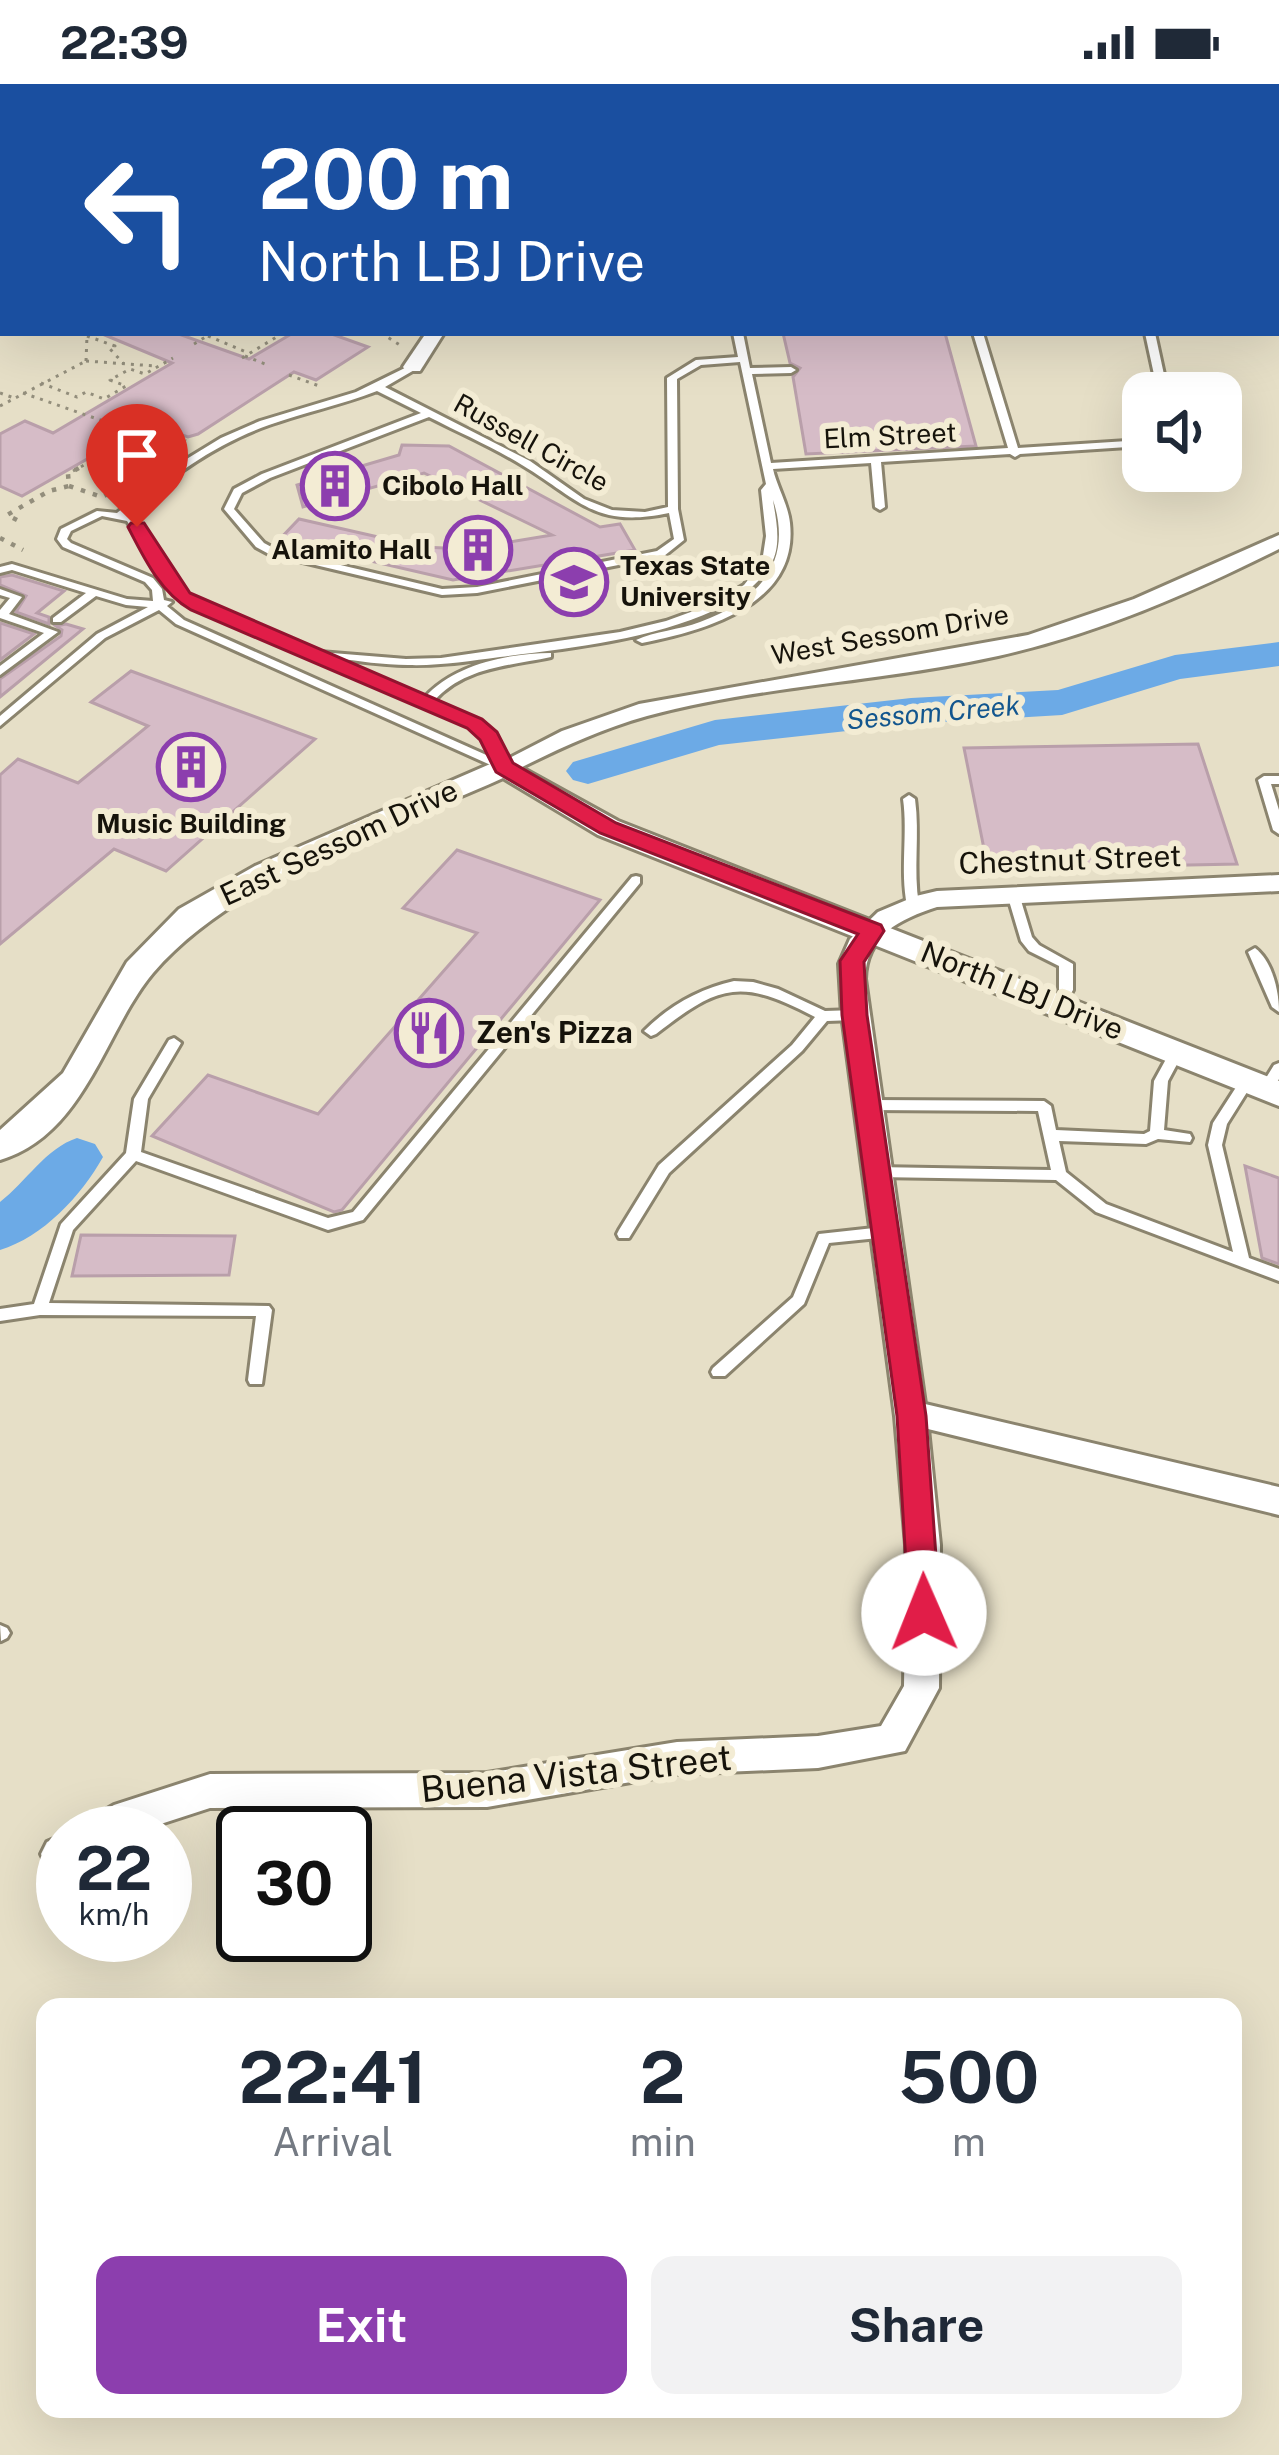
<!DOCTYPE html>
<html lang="en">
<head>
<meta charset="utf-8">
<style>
  :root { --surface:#fff; --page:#f2f2f3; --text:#1f2937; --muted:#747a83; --accent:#8c3eae }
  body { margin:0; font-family:"Public Sans",sans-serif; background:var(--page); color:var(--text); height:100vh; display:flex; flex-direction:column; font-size:45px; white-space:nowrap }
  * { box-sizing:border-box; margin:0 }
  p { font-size:39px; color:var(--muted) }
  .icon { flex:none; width:66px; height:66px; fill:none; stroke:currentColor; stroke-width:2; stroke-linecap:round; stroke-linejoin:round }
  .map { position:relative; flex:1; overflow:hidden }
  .side { position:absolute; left:36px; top:1914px; width:1206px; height:420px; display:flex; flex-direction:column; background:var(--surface); border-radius:24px; box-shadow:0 12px 48px #0002 }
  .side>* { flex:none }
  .top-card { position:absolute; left:0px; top:0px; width:1281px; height:252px; box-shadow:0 12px 48px #0002; background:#1a4fa0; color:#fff; overflow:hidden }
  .tools { position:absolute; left:1122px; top:288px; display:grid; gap:24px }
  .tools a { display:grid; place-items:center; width:120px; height:120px; border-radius:24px; background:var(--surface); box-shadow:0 12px 48px #0002; font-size:60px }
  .speed { position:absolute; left:36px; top:1722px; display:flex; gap:24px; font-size:60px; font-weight:700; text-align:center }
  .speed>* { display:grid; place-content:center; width:156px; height:156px; border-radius:50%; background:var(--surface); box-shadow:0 12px 48px #0002; line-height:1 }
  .speed small { font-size:30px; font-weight:400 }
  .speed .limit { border:6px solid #111; border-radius:18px; background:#fff; color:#111 }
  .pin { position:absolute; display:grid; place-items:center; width:102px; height:102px; color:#fff; margin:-123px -51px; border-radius:50% 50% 50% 0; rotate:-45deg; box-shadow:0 0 12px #0007 }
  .pin .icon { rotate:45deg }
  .me { position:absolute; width:132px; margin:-66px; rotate:359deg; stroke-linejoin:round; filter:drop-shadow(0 0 9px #0008) }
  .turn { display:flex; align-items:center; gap:42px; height:252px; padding:0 60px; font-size:54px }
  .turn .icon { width:156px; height:156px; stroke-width:2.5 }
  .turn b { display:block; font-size:84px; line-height:102px }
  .eta { display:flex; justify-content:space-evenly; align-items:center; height:204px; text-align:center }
  .eta b { font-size:72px; font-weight:700; line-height:84px }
  .button { display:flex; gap:24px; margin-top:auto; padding:24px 60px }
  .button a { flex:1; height:138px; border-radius:24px; background:var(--accent); color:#fff; font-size:48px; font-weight:700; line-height:138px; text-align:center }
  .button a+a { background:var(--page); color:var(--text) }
  .status { display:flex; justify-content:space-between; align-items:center; height:84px; padding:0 60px; background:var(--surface); direction:ltr }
  .status svg { height:33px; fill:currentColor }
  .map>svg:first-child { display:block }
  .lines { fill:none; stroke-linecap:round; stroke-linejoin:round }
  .river { fill:#6caae6; fill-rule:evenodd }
  .building { fill:#d6bcc7; stroke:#b99faa; stroke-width:3 }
  .service-casing { stroke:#8b846e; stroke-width:6 }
  .minor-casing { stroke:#8b846e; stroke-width:6 }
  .tertiary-casing { stroke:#8b846e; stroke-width:6 }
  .path-far1 { stroke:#938e7c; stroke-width:3; stroke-dasharray:3 6; stroke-linecap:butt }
  .path { stroke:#938e7c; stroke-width:4.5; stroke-dasharray:4.5 8; stroke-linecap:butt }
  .service { fill:#fff; fill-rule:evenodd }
  .minor { fill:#fff; fill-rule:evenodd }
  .tertiary { fill:#fff; fill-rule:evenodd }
  .route { fill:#e11d48; stroke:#92132f; stroke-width:3 }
  .labels { text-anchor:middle; stroke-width:12; stroke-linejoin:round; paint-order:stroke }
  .far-street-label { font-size:27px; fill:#16130b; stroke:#f3ecd4 }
  .far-poi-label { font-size:27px; font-weight:bold; fill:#16130b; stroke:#f3ecd4; text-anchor:start }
  .far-water-label { font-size:27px; font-style:italic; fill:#13568e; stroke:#f3ecd4 }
  .street-label { font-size:30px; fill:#16130b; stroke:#f3ecd4 }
  .poi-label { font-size:30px; font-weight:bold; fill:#16130b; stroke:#f3ecd4; text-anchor:start }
  .near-street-label { font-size:36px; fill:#16130b; stroke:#f3ecd4 }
</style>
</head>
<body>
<div class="status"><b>22:39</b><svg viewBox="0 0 49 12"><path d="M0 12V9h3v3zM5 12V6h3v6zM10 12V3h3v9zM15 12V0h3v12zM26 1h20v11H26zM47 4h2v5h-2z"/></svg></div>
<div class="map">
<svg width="1279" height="2371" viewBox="0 0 1279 2371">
  <rect width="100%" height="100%" fill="#e6dfc7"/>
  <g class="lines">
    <g class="river">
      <path d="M 1279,558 L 1279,582 L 1180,595 L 1062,631 L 911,640 L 719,661 L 588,700 L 573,696 L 566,687 L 573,678 L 715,636 L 911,614 L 1058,606 L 1175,571 Z"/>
      <path d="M 77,1054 L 95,1060 L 103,1073 C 81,1112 43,1153 0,1166 L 0,1118 C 26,1098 46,1064 77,1054 Z"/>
    </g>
  </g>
  <g class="building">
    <path d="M 100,249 L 176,249 L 249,275 L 293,249 L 329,249 L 368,263 L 316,296 L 294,288 L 198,350 L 188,353 L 149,340 L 22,412 L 0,402 L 0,350 L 25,337 L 53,349 L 172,279 Z"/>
    <path d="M 783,249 L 945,249 L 976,362 L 806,370 L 793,293 L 800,284 L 790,279 Z"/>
    <path d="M 402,361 L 449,362 L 600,443 L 620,440 L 635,466 L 453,496 L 279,456 L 299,435 L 422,463 L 467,465 L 552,451 L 424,389 L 303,423 L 297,401 L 399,371 Z"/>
    <path d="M 12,491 L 64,507 L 37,529 L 49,533 L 49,540 L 16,528 L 26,512 L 0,501 L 0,493 Z"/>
    <path d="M 0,539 L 34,550 L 0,576 Z"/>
    <path d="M 66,540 L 83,545 L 0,613 L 0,595 L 61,552 L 62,546 L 56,542 Z"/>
    <path d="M 131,587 L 315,655 L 166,787 L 114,765 L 0,860 L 0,691 L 18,675 L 78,699 L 148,642 L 91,618 Z"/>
    <path d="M 1198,660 L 1237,780 L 988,785 L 964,664 Z"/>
    <path d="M 457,766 L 600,816 L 342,1126 L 334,1128 L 152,1052 L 208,991 L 318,1030 L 477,849 L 403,824 Z"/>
    <path d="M 1245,1082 L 1279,1094 L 1279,1180 L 1262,1174 Z"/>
    <path d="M 81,1151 L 235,1152 L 229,1191 L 72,1192 Z"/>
  </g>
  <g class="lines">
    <g class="service-casing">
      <g id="service">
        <path d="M 24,0 L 36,0 L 42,3 L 30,3 Z"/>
        <path d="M 856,0 L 872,0 L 865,3 L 849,3 Z"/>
        <rect x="1278" y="25" width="1" height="4"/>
        <rect x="1278" y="138" width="1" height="6"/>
        <rect x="1278" y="151" width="1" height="6"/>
        <path d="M 733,249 L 743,249 L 750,284 L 791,283 L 796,286 L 791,289 L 752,290 L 771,379 L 1008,364 L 973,249 L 983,249 L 1018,364 L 1143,356 L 1143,362 L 1020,370 L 1015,373 L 1010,370 L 881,378 L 885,423 L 880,426 L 875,423 L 871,379 L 773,385 C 777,403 788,420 790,439 C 799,521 704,547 642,559 L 636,556 C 655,547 679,546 700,538 C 757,517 794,480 773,416 C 776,436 782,461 771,480 C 759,501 738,516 715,526 C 649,556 571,564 500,573 C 469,577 439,582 408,581 C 383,581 359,577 334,574 L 425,613 C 454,581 508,569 551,569 L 551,573 C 509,582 464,583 434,617 C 480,637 487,636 510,683 L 504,687 L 176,540 L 159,526 L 105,554 L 0,642 L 0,632 L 97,550 L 148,523 L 126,521 L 96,512 L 61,538 L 53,538 L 53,534 L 86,509 L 12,486 L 0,489 L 0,483 L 12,480 L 127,515 L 153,517 L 152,506 L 145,498 L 63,463 L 57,455 L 61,445 L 97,427 L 117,429 L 167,387 L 221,354 L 260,337 L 356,308 L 413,280 L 418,283 L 416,285 L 385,303 L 530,377 L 584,415 L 612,426 L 645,428 L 668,423 L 667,294 L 696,276 L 738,273 ZM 740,278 L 766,400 L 761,406 L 766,452 L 762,478 L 744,501 L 710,521 L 666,537 L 620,548 L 441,574 L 406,575 L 320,568 L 187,511 L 135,433 L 127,431 C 169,393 215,360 269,341 C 305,328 341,321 377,307 L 421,329 L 262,390 L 234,405 L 224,425 L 256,463 L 269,470 L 442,511 L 477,509 L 664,472 L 684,456 L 678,425 L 677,295 L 701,281 ZM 429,333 C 460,349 493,363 522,381 C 579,415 594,445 669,429 L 674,455 L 657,467 L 477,503 L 442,505 L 277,466 L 264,459 L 234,425 L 242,409 L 270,394 ZM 102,432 L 127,437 L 179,515 L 470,641 L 484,655 L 493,674 L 184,536 L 167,522 L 172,518 L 164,516 L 162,505 L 153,494 L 71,459 L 67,455 L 71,447 Z"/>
        <path d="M 1145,249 L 1155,249 L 1168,309 L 1158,309 Z"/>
        <path d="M 0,505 L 22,513 L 9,530 L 58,548 L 0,591 L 0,582 L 44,549 L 0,534 L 0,526 L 10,514 L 0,511 Z"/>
        <path d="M 1264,692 L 1279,692 L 1279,700 L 1271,700 L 1279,726 L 1279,750 L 1273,746 L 1258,696 Z"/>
        <path d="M 909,711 L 915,715 C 920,750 913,786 919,821 L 913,825 L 907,821 C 900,786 908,750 903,715 Z"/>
        <path d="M 636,792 L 640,793 L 640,799 L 363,1136 L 328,1146 L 136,1077 L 73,1146 L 49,1219 L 269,1222 L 272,1226 L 262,1300 L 250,1300 L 248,1296 L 256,1232 L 40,1231 L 0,1237 L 0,1225 L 34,1220 L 61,1140 L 126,1069 L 134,1015 L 169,956 L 174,954 L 181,959 L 148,1015 L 141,1068 L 328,1134 L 353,1128 L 632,793 Z"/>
        <path d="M 1013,806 L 1019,810 L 1032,853 L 1039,861 L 1073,880 L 1073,906 L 1063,923 L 1058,925 L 1051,920 L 1059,906 L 1059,882 L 1029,867 L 1021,857 L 1007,810 Z"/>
        <path d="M 1255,864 C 1272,877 1279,906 1279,928 L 1272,923 L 1248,868 Z"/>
        <path d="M 734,897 L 753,898 L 778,905 L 825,927 L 855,926 L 862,931 L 855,936 L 827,937 L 802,967 L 669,1089 L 629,1154 L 619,1154 L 617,1150 L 619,1146 L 659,1081 L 792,961 L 815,933 C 741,894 720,900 656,950 L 651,952 L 644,947 C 669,922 699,905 734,897 Z"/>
        <path d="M 1176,964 L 1183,969 L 1168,997 L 1164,1046 L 1190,1050 L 1192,1054 L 1190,1058 L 1158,1055 L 1146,1060 L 1059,1057 L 1066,1088 L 1106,1120 L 1233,1168 L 1208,1061 L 1213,1039 L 1242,994 L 1252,994 L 1254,997 L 1227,1040 L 1222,1061 L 1249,1174 L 1279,1185 L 1279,1197 L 1096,1128 L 1056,1096 L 876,1093 L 869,1088 L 876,1083 L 1051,1086 L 1038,1027 L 870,1026 L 863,1021 L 870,1016 L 1044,1017 L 1051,1022 L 1056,1046 L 1144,1050 L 1150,1047 L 1154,997 L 1171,966 Z"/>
        <path d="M 1279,979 L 1279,995 L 1271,1008 L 1261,1008 L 1259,1005 L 1261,1002 L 1274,981 Z"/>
        <path d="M 883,1143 L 888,1145 L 890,1149 L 888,1153 L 829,1159 L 804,1220 L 725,1292 L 713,1292 L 711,1288 L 713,1284 L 793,1213 L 819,1150 Z"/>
        <path d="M 0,1541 L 7,1544 L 10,1549 L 7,1554 L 1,1557 Z"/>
      </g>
    </g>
    <g class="minor-casing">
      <g id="minor">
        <path d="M 61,0 L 81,0 L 59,3 Z"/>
        <path d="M 1009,0 L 1025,0 L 1008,3 Z"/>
        <path d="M 3,29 L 3,39 L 0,40 L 0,30 Z"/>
        <path d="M 426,249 L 444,249 L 420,287 L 406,287 L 403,283 Z"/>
        <path d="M 1279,451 L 1279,465 C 1189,510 1096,550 998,572 C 882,598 762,601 647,632 C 600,645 556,666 512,688 L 504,690 L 492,683 L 562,647 L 639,620 L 1028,551 L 1134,515 Z"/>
        <path d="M 1279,791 L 1279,807 L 937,823 C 900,835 866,851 865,895 L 925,1320 L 1279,1403 L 1279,1431 L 928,1345 L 940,1461 L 939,1604 L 905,1667 L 818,1684 L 677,1690 L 487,1723 L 210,1724 L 133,1749 L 81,1749 L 86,1737 L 114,1721 L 210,1690 L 487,1689 L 677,1658 L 818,1652 L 881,1642 L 904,1602 L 906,1461 L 895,1332 L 842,931 L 839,880 L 850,855 L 878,828 L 916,812 L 937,807 Z"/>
        <path d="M 63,1751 L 63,1787 L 60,1788 L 47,1782 L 41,1770 L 47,1758 Z"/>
      </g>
    </g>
    <g class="tertiary-casing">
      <path id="tertiary" d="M 504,674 L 618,737 L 1279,997 L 1279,1022 L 598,751 L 503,694 C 390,745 233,795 153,889 C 105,946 85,1051 0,1076 L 0,1046 L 63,989 L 127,878 L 179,825 L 255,782 Z"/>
    </g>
    <g class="path-far1">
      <path d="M 671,0 L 680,3"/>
      <path d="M 303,3 L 310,0"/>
      <path d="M 627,3 L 632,0"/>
      <path d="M 381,249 L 403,263"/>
      <path d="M 87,252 L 115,262 L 110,265 L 124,280"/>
      <path d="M 208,252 L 246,268"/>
      <path d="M 194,260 L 207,252"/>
      <path d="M 245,272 L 265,280"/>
      <path d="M 242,274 L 283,249"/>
      <path d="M 86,277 L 155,282"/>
      <path d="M 86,277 L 87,252"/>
      <path d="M 289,291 L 322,303"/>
      <path d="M 41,299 L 77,313 L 86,308 L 104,315 L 126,302 L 110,296 L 130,285 L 145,290 L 173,274"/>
      <path d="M 0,309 L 14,314"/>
      <path d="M 23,309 L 103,337 L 117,328"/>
      <path d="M 0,322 L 86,277"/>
      <path d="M 136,335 L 186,357"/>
      <path d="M 73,387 L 97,374"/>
    </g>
    <g class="path">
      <path d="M 69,402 L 102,413 L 115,406"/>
      <path d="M 17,436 L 7,431 L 49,407 L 69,402 L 68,390 L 79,384"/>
      <path d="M 0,454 L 23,466"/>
    </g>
    <use href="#service" class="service"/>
    <use href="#minor" class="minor"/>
    <use href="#tertiary" class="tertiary"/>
  </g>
  <path class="route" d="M 131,439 L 144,439 L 190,509 L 482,635 L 497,648 L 513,679 L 616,739 L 881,841 L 884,847 L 864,878 L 867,931 L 926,1332 L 940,1529 L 935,1539 L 924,1543 L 913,1539 L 909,1529 L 897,1332 L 842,931 L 840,877 L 858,850 L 600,749 L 496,688 L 480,656 L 467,644 L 191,526 C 160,508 144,474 128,443 Z"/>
  <defs>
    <g id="building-ring" transform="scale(3.45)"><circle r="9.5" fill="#f3ecd4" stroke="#8c3eae" stroke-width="1.5"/><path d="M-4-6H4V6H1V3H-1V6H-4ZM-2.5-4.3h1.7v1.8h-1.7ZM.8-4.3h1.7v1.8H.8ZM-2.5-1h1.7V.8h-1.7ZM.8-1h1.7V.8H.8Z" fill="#8c3eae"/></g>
    <g id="university-ring" transform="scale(3.45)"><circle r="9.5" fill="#f3ecd4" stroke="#8c3eae" stroke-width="1.5"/><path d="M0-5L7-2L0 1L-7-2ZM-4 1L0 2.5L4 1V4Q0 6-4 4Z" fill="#8c3eae"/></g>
    <g id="restaurant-ring" transform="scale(3.45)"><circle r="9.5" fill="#f3ecd4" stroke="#8c3eae" stroke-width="1.5"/><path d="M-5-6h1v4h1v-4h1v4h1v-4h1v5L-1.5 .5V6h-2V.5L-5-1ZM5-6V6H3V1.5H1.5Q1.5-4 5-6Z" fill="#8c3eae"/></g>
  </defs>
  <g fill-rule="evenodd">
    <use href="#building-ring" x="335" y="402"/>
    <use href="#building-ring" x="478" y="466"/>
    <use href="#university-ring" x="574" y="498"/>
    <use href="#building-ring" x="191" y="683"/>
    <use href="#restaurant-ring" x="429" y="949"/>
  </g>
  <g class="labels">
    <g class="far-street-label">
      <text transform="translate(890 352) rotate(-3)" y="9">Elm Street</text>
      <text transform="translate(531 359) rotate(29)" y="9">Russell Circle</text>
      <text transform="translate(890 551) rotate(-10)" y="9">West Sessom Drive</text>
    </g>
    <g class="far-poi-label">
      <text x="382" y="411">Cibolo Hall</text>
      <text x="432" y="475" text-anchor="end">Alamito Hall</text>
      <text x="620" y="491">Texas State<tspan x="620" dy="31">University</tspan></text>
      <text x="191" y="749" text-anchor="middle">Music Building</text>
    </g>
    <g class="far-water-label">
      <text transform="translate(933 629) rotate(-5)" y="9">Sessom Creek</text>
    </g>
    <g class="street-label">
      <text transform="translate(339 759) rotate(-25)" y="10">East Sessom Drive</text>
      <text transform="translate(1070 776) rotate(-2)" y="10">Chestnut Street</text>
      <text transform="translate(1022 907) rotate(22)" y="10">North LBJ Drive</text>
    </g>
    <g class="poi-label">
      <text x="476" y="959">Zen's Pizza</text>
    </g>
    <g class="near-street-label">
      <text transform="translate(576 1689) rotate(-6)" y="13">Buena Vista Street</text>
    </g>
  </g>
</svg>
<div class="tools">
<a><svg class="icon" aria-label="sound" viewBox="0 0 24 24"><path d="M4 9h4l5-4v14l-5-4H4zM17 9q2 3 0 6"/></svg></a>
</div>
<div class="speed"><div>22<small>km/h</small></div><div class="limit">30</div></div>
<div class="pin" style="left:137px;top:443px;background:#d93025"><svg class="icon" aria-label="arrive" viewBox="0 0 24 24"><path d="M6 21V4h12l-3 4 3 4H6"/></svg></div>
<svg class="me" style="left:924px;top:1529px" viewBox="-20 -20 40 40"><circle r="19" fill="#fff"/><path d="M0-13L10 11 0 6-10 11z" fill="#e11d48"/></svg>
<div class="top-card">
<div class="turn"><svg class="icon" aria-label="left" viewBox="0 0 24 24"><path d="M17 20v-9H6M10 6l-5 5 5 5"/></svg><div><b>200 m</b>North LBJ Drive</div></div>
</div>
<section class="side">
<div class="eta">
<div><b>22:41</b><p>Arrival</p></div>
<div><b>2</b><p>min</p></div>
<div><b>500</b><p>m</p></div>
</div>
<div class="button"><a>Exit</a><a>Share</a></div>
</section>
</div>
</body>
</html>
